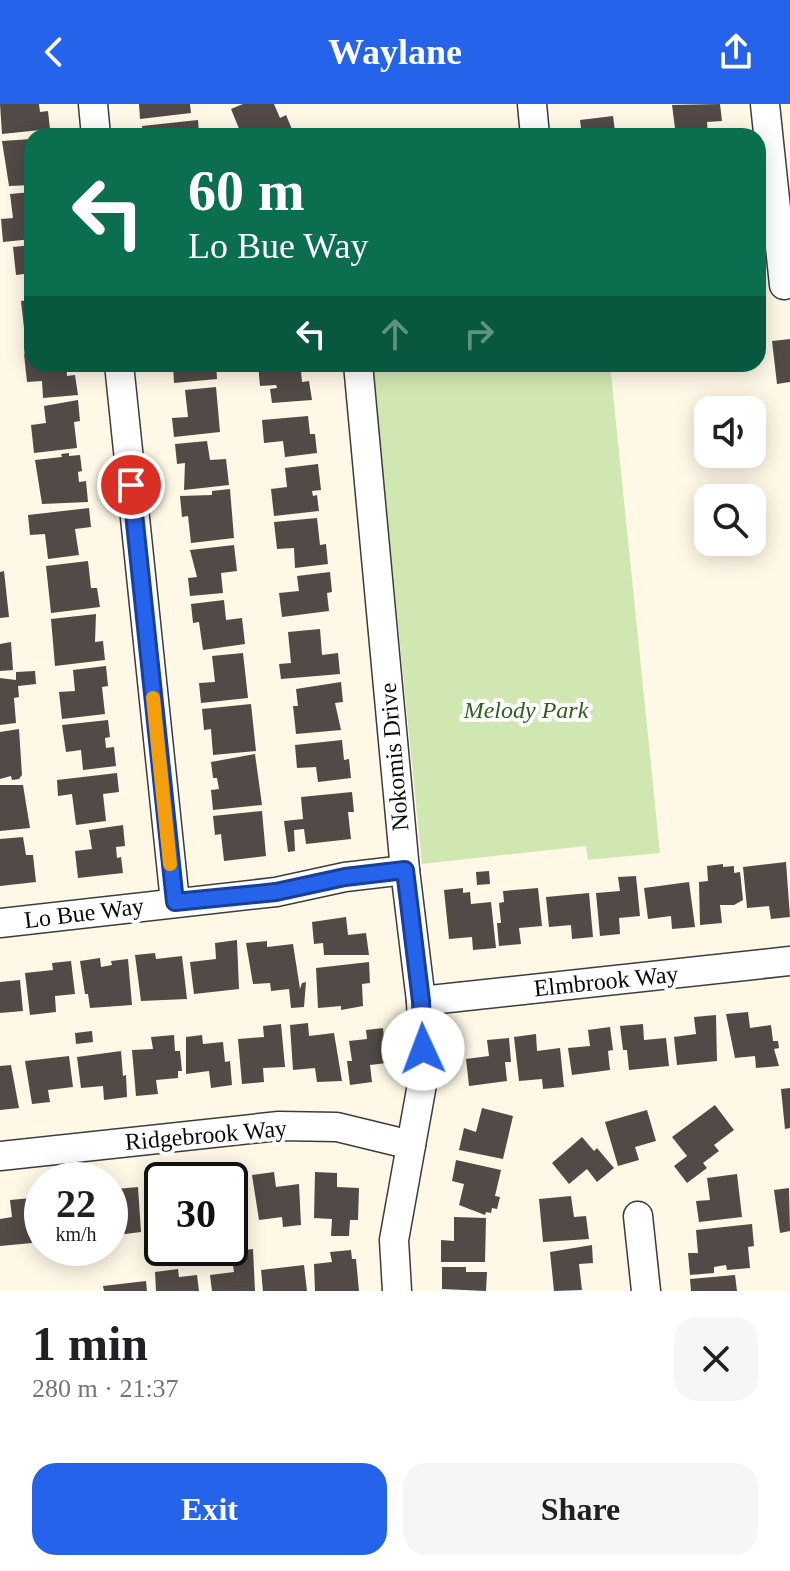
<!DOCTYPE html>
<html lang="en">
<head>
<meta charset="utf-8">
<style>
  :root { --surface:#fff; --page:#f6f6f6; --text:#202124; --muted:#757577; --accent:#2563eb }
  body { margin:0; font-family:Georgia,serif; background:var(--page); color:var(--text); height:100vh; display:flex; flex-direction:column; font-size:30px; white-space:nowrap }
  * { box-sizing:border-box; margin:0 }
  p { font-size:26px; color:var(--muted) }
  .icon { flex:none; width:44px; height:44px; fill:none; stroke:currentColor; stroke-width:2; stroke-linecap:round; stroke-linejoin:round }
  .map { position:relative; height:1187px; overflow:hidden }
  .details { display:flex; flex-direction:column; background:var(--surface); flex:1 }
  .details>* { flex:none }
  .hud { position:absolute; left:24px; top:24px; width:742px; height:244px; border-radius:24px; box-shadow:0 4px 20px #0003; background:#0b6e4f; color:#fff; overflow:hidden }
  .controls { position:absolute; left:694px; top:292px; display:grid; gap:16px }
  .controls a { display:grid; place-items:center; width:72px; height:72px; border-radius:16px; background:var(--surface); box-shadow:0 4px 20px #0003; font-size:40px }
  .speed { position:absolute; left:24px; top:1058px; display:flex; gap:16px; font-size:40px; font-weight:700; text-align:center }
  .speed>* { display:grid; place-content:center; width:104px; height:104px; border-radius:50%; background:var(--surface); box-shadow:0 4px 20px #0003; line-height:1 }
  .speed small { font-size:20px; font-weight:400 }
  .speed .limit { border:4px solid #111; border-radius:12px; background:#fff; color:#111 }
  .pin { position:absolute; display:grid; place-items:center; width:68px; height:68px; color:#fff; margin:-34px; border:4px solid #fff; border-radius:50%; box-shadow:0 2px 8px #0007 }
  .me { position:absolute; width:88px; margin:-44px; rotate:358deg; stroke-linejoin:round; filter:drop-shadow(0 0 6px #0008) }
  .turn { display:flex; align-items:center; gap:28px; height:168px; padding:0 32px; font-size:36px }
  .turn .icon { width:104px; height:104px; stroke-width:2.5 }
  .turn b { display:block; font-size:56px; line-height:68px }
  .lanes { display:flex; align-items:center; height:76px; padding:0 32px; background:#0003; justify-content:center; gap:40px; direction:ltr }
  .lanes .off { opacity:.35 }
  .round { display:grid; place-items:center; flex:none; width:84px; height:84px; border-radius:24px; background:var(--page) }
  .headline { display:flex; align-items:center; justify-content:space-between; height:136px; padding:0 32px }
  h1 { font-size:48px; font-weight:700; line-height:60px }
  .action { display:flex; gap:16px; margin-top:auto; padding:16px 32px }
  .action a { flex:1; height:92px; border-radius:24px; background:var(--accent); color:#fff; font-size:32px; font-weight:700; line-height:92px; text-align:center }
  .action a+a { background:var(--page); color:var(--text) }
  header { display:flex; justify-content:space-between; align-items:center; height:104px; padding:0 32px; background:var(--accent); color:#fff; font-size:36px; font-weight:700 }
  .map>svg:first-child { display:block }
  .green { fill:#d1e7b2 }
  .building { fill:#524a46 }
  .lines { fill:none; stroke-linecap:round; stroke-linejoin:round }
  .minor-casing { stroke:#3c3c3c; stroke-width:31 }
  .minor { stroke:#fff; stroke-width:28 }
  .route-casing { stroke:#184099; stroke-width:20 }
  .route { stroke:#2563eb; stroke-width:14 }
  .slow { stroke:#f59e0b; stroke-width:14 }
  .labels { text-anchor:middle; stroke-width:8; stroke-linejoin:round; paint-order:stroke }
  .park-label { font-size:24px; font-style:italic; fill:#2e5e1c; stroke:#fff }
  .street-label { font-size:24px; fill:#090909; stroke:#fff }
</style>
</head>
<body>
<header><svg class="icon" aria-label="back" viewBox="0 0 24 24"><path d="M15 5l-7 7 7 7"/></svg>Waylane<svg class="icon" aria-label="share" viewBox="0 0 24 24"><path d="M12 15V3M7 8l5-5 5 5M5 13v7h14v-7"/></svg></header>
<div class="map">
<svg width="790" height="1187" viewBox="0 0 790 1187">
  <rect width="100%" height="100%" fill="#fff8e6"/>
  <path class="green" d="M 372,260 L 610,260 L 660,749 L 588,756 L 586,742 L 422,760 Z"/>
  <g class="building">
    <path d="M 0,0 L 39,0 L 40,8 L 48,7 L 50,25 L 2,30 Z"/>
    <path d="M 139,0 L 190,0 L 191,9 L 140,15 Z"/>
    <path d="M 243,0 L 274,0 L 280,14 L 286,11 L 294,30 L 242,32 L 231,5 Z"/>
    <path d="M 720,0 L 722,17 L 707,18 L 708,32 L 676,32 L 672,1 Z"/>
    <path d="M 613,12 L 615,27 L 633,25 L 634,32 L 582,32 L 580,16 Z"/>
    <path d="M 198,16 L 199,28 L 191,29 L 192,32 L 143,32 L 142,22 Z"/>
    <path d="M 32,35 L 32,81 L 9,82 L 2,37 Z"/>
    <path d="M 32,88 L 32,135 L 3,138 L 1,115 L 13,114 L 10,90 Z"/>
    <path d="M 32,141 L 32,169 L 16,171 L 13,143 Z"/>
    <path d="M 32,196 L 32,242 L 26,242 L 21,197 Z"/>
    <path d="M 790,235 L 790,278 L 777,280 L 772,237 Z"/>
    <path d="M 32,249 L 32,260 L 66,260 L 67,272 L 75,271 L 78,291 L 43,294 L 42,277 L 27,278 L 24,250 Z"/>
    <path d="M 173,260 L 216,260 L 217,275 L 174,279 Z"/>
    <path d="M 258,260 L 305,260 L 306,267 L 301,267 L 302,278 L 309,277 L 312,296 L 272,299 L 270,285 L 277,284 L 276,281 L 260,282 Z"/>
    <path d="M 216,283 L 220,328 L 174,333 L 172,314 L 188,313 L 185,286 Z"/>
    <path d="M 78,296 L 80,317 L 74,318 L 77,344 L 34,349 L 31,321 L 46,319 L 44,302 Z"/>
    <path d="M 308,312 L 310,330 L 315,330 L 317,349 L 285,353 L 283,337 L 264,339 L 262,316 Z"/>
    <path d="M 207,337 L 210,356 L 226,355 L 229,381 L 184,386 L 185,359 L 177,360 L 175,340 Z"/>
    <path d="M 69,349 L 69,352 L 80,351 L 82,367 L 78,368 L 79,378 L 86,377 L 88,398 L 42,400 L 35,356 L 62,353 L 61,350 Z"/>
    <path d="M 318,360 L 321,386 L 312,387 L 313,392 L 317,391 L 319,407 L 274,412 L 271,385 L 287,383 L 285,364 Z"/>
    <path d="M 230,385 L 234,434 L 191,439 L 188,412 L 182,413 L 180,392 L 212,391 L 212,387 Z"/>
    <path d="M 89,404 L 91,423 L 75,425 L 79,451 L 48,455 L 45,430 L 30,431 L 28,411 Z"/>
    <path d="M 317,414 L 320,441 L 326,440 L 328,460 L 295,464 L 294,444 L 277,445 L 274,418 Z"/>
    <path d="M 234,441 L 237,467 L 221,469 L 223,489 L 190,492 L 188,474 L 197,473 L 190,446 Z"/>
    <path d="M 88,457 L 91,484 L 97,484 L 100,503 L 51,509 L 46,462 Z"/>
    <path d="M 4,467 L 9,513 L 0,514 L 0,468 Z"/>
    <path d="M 330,468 L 332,488 L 327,489 L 329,507 L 282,513 L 279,489 L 299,487 L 297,472 Z"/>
    <path d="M 224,496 L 226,516 L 242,514 L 245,540 L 203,546 L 199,518 L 193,519 L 191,500 Z"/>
    <path d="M 96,510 L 95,538 L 103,537 L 105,556 L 55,562 L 51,515 Z"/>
    <path d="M 320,525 L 322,551 L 338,549 L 340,570 L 281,575 L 279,560 L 291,559 L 288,528 Z"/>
    <path d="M 11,538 L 13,566 L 0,567 L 0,540 Z"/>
    <path d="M 243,549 L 248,594 L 201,599 L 199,579 L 215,578 L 212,552 Z"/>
    <path d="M 106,562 L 108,582 L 102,583 L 105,610 L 62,615 L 59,588 L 75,587 L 73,566 Z"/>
    <path d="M 35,567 L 36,580 L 18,582 L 19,593 L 14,594 L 16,619 L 0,621 L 0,574 L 16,576 L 16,568 Z"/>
    <path d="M 341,578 L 343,598 L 335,599 L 341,626 L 296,630 L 293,602 L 298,602 L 296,585 Z"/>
    <path d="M 251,600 L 256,647 L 213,651 L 211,625 L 204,626 L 202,605 Z"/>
    <path d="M 108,616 L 110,633 L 105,634 L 106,644 L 114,643 L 116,662 L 83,666 L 81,646 L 66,648 L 62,621 Z"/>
    <path d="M 19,625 L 22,671 L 19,675 L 12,676 L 11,672 L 0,675 L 0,628 Z"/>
    <path d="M 342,636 L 344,656 L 349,655 L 351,674 L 318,678 L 316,663 L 297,664 L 295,641 Z"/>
    <path d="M 255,650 L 262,701 L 213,706 L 211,686 L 219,685 L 217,674 L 213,674 L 211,658 Z"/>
    <path d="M 117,669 L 119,688 L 103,690 L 106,717 L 76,721 L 72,690 L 58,692 L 57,676 Z"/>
    <path d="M 0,681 L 23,681 L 30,724 L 0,727 Z"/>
    <path d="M 352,688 L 354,708 L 348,708 L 351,735 L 306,740 L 304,725 L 294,726 L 295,747 L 288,748 L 284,717 L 303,715 L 301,693 Z"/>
    <path d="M 262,707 L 266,752 L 224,757 L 221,730 L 215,731 L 213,712 Z"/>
    <path d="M 123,721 L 125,742 L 116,743 L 117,754 L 121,753 L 123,769 L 78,774 L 75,747 L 92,745 L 89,726 Z"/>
    <path d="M 23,733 L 26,751 L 33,751 L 36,778 L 0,782 L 0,735 Z"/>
    <path d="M 786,758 L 790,813 L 771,815 L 769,802 L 747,804 L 743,763 Z"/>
    <path d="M 723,760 L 723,763 L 734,762 L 734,769 L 740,768 L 743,796 L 734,801 L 720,801 L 722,819 L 700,821 L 699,778 L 708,777 L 707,762 Z"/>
    <path d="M 489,767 L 490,780 L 477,781 L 476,768 Z"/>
    <path d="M 636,772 L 640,812 L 619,814 L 620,830 L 600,832 L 596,789 L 620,787 L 618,773 Z"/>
    <path d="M 689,778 L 695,823 L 672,825 L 671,812 L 648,815 L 644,784 Z"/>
    <path d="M 463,784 L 463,789 L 470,788 L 471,800 L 491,798 L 496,844 L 473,846 L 472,833 L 449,835 L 444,786 Z"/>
    <path d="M 538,784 L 542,822 L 519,824 L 521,840 L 499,842 L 497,819 L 501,819 L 499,799 L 504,798 L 503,787 Z"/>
    <path d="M 589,789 L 593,833 L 572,835 L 571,821 L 549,823 L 546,793 Z"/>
    <path d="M 346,813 L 348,831 L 366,829 L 369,851 L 324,851 L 323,839 L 314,840 L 312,818 Z"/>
    <path d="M 237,836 L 239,885 L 194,890 L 190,858 L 216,855 L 215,839 Z"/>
    <path d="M 267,837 L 267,843 L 293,840 L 300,885 L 302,879 L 306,878 L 304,903 L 291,904 L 289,885 L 271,887 L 270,879 L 253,880 L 246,839 Z"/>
    <path d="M 155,849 L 156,855 L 182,852 L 187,895 L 141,897 L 135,851 Z"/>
    <path d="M 100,854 L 101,863 L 112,861 L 111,857 L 128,855 L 132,901 L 90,904 L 88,890 L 85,890 L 80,857 Z"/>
    <path d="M 71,857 L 75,890 L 55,892 L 56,908 L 30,911 L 25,869 L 53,866 L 52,859 Z"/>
    <path d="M 369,858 L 370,879 L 362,880 L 363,902 L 341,906 L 341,902 L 318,904 L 316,864 Z"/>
    <path d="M 20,876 L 23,907 L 0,909 L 0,878 Z"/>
    <path d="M 748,908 L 750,924 L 771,921 L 773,937 L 778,937 L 779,944 L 774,945 L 779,962 L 756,964 L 755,952 L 735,954 L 726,910 Z"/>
    <path d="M 716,911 L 717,957 L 677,961 L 674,933 L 696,930 L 694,913 Z"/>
    <path d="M 308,919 L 309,932 L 334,929 L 342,977 L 317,978 L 315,964 L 293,966 L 290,921 Z"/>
    <path d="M 281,920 L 285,963 L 263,964 L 264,978 L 242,980 L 238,935 L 264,933 L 263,922 Z"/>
    <path d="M 643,920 L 644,936 L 666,934 L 669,962 L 629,966 L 627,946 L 623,946 L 620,922 Z"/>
    <path d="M 610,923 L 613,946 L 608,947 L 610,966 L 572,971 L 568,944 L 590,942 L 588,926 Z"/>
    <path d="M 383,924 L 387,959 L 370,961 L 372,978 L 350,981 L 347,957 L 352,957 L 349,937 L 367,935 L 366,926 Z"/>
    <path d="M 92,927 L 93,938 L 76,940 L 75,929 Z"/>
    <path d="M 536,930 L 537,947 L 560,944 L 564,983 L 543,985 L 542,975 L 519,977 L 514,933 Z"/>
    <path d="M 174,931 L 175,947 L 180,947 L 182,967 L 178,967 L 178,974 L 156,976 L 158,990 L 136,992 L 132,946 L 153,945 L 151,933 Z"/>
    <path d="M 202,931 L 203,940 L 223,938 L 225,958 L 230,957 L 232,981 L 211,984 L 209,967 L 186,970 L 186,933 Z"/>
    <path d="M 509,934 L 511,958 L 505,958 L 507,977 L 469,982 L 466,955 L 489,952 L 487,936 Z"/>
    <path d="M 121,947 L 123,972 L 126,971 L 127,993 L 104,996 L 103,982 L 81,984 L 77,953 Z"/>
    <path d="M 69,952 L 73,983 L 48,986 L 50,998 L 32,1000 L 25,957 Z"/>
    <path d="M 11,961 L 19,1004 L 0,1006 L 0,962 Z"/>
    <path d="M 790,984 L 790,1024 L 785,1025 L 781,985 Z"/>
    <path d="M 715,1001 L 734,1026 L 714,1041 L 719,1047 L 703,1059 L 707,1064 L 687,1079 L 674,1062 L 687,1052 L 672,1033 Z"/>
    <path d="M 482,1004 L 513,1012 L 503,1055 L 459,1046 L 464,1024 L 476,1028 Z"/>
    <path d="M 647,1006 L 656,1037 L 635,1043 L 639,1056 L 618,1062 L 605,1018 Z"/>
    <path d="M 582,1033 L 594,1047 L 597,1044 L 614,1064 L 597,1078 L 587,1065 L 569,1080 L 552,1059 Z"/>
    <path d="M 456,1056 L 501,1066 L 495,1092 L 500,1093 L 497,1105 L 492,1104 L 491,1109 L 486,1108 L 485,1111 L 459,1101 L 464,1080 L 452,1077 Z"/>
    <path d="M 274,1068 L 276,1083 L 299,1080 L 301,1121 L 283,1123 L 282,1113 L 259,1116 L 252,1071 Z"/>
    <path d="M 315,1068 L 337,1069 L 337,1083 L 359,1084 L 358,1116 L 350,1116 L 349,1132 L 331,1132 L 332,1115 L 314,1114 Z"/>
    <path d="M 737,1070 L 742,1113 L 699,1118 L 696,1097 L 710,1096 L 707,1074 Z"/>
    <path d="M 244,1072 L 247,1096 L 242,1096 L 244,1117 L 230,1118 L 230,1076 L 224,1074 Z"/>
    <path d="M 162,1080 L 162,1126 L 153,1127 L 147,1082 Z"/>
    <path d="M 138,1083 L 141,1128 L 117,1131 L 118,1140 L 110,1141 L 110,1099 L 117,1099 L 116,1085 Z"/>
    <path d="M 789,1084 L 790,1127 L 780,1129 L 774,1086 Z"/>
    <path d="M 571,1092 L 574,1113 L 586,1112 L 589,1135 L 543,1138 L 539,1095 Z"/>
    <path d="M 32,1094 L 36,1133 L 31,1134 L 32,1139 L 0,1142 L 0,1115 L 12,1113 L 10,1096 Z"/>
    <path d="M 454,1113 L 486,1114 L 485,1158 L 441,1158 L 441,1136 L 454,1137 Z"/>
    <path d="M 752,1120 L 754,1142 L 748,1143 L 750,1164 L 727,1166 L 726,1161 L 714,1163 L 714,1169 L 690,1171 L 688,1149 L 698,1149 L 696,1126 Z"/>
    <path d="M 592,1141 L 593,1159 L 579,1160 L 582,1186 L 554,1187 L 550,1148 Z"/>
    <path d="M 253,1145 L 255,1187 L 212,1187 L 210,1171 L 234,1168 L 232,1155 L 245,1154 L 244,1146 Z"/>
    <path d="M 351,1146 L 352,1155 L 356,1155 L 359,1187 L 315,1187 L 314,1160 L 332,1158 L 330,1148 Z"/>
    <path d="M 304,1161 L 307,1187 L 263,1187 L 261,1166 Z"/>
    <path d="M 442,1163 L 466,1163 L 466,1168 L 487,1168 L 486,1187 L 442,1185 Z"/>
    <path d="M 178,1165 L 179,1173 L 197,1171 L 199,1187 L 156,1187 L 155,1168 Z"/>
    <path d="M 735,1171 L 737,1187 L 691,1187 L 690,1175 Z"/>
    <path d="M 146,1177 L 147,1187 L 104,1187 L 103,1182 Z"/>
  </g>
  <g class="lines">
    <g class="minor-casing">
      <g id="minor">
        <path d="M 93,0 L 96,32"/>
        <path d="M 532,0 L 535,32"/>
        <path d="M 765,0 L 784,181"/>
        <path d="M 119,260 L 175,798"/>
        <path d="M 358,260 L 405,766 L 421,897 L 424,969 L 394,1136 L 397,1187"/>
        <path d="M 0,819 L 276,788 L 345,773 L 405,766"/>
        <path d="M 421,897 L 790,857"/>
        <path d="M 0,1052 L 279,1022 L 337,1023 L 411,1041"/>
        <path d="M 638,1112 L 646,1187"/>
      </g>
    </g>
    <use href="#minor" class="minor"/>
  </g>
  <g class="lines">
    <g class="route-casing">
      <path id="route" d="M 131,381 L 175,798 L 276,788 L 345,773 L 405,766 L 421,897 L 423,945"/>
    </g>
    <use href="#route" class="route"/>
    <path class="slow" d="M 153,594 L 170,760"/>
  </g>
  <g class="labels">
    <g class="park-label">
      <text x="526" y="614">Melody Park</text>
    </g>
    <g class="street-label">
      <text transform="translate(394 653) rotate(-95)" y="8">Nokomis Drive</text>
      <text transform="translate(84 809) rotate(-7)" y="8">Lo Bue Way</text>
      <text transform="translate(606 877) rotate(-6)" y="8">Elmbrook Way</text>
      <text transform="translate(206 1031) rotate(-5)" y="8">Ridgebrook Way</text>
    </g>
  </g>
</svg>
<div class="controls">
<a><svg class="icon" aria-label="sound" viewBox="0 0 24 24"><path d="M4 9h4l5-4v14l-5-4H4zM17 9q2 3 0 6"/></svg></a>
<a><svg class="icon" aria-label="search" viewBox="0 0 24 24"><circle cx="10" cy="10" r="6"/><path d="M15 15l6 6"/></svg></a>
</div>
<div class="speed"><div>22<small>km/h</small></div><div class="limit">30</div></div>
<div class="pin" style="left:131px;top:381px;background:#d93025"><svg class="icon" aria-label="arrive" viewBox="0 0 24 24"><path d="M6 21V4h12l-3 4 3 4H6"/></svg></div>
<svg class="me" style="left:423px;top:945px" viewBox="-20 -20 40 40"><circle r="19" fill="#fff"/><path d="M0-13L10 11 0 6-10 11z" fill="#2563eb"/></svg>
<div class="hud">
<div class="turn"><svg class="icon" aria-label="left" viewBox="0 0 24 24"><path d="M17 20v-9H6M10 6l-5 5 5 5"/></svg><div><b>60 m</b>Lo Bue Way</div></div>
<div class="lanes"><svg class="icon" aria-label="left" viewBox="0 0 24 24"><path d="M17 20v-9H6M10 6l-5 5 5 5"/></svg><svg class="icon off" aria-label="ahead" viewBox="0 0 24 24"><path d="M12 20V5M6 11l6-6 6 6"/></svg><svg class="icon off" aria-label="right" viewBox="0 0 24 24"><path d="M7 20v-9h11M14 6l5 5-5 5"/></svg></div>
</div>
</div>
<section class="details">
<div class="headline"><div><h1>1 min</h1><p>280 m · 21:37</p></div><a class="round"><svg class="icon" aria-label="close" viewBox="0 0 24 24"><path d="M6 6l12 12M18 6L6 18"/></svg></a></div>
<div class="action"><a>Exit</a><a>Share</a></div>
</section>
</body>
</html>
